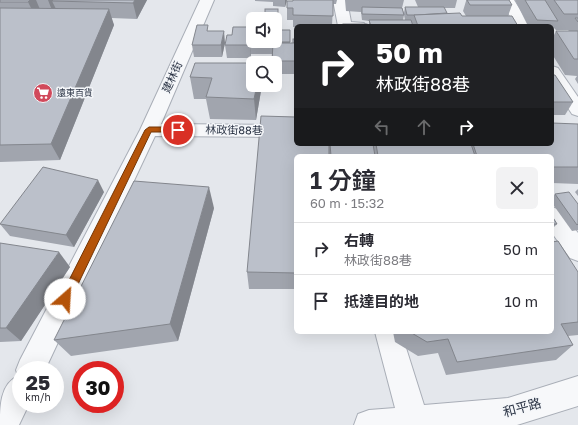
<!DOCTYPE html>
<html lang="zh-TW">
<head>
<meta charset="utf-8">
<style>
  :root { --surface:#fff; --page:#f2f2f3; --text:#2b2b33; --muted:#7c7c81; --line:#e1e1e2 }
  body { margin:0; font-family:"Golos Text","Noto Sans TC",sans-serif; background:var(--page); color:var(--text); height:100vh; display:flex; flex-direction:column; font-size:15px; white-space:nowrap }
  * { box-sizing:border-box; margin:0 }
  p { font-size:13px; color:var(--muted) }
  .icon { flex:none; width:22px; height:22px; fill:none; stroke:currentColor; stroke-width:2; stroke-linecap:round; stroke-linejoin:round }
  .map { position:relative; flex:1; overflow:hidden }
  .details { position:absolute; left:294px; top:154px; width:260px; height:180px; display:flex; flex-direction:column; background:var(--surface); border-radius:6px; box-shadow:0 4px 16px #0002 }
  .details>* { flex:none }
  .guide { position:absolute; left:294px; top:24px; width:260px; height:122px; border-radius:6px; box-shadow:0 4px 16px #0002; background:#202124; color:#fff; overflow:hidden }
  .controls { position:absolute; left:246px; top:12px; display:grid; gap:8px }
  .controls a { display:grid; place-items:center; width:36px; height:36px; border-radius:6px; background:var(--surface); box-shadow:0 4px 16px #0002; font-size:20px }
  .speed { position:absolute; left:12px; top:361px; display:flex; gap:8px; font-size:20px; font-weight:700; text-align:center }
  .speed>* { display:grid; place-content:center; width:52px; height:52px; border-radius:50%; background:var(--surface); box-shadow:0 4px 16px #0002; line-height:1 }
  .speed small { font-size:10px; font-weight:400 }
  .speed .limit { border:6px solid #d22; background:#fff; color:#111 }
  .pin { position:absolute; display:grid; place-items:center; width:34px; height:34px; color:#fff; margin:-17px; border:2px solid #fff; border-radius:50%; box-shadow:0 1px 4px #0007 }
  .me { position:absolute; width:44px; margin:-22px; rotate:26deg; stroke-linejoin:round; filter:drop-shadow(0 0 3px #0008) }
  .turn { display:flex; align-items:center; gap:14px; height:84px; padding:0 16px; font-size:18px }
  .turn .icon { width:52px; height:52px; stroke-width:2.5 }
  .turn b { display:block; font-size:28px; line-height:34px }
  .lanes { display:flex; align-items:center; height:38px; padding:0 16px; background:#0003; justify-content:center; gap:20px; direction:ltr }
  .lanes .off { opacity:.35 }
  .round { display:grid; place-items:center; flex:none; width:42px; height:42px; border-radius:6px; background:var(--page) }
  .headline { display:flex; align-items:center; justify-content:space-between; height:68px; padding:0 16px }
  h1 { font-size:24px; font-weight:600; line-height:30px }
  ul { padding:0; list-style:none }
  li { display:flex; align-items:center; gap:12px; height:52px; padding:0 16px; border-top:1px solid var(--line) }
  li div { flex:1 }
  li b { display:block; font-size:15px }
  li em { font-style:normal }
  .map>svg:first-child { display:block }
  .lines { fill:none; stroke-linecap:round; stroke-linejoin:round }
  .minor-casing { stroke:#a9aeb7; stroke-width:2 }
  .minor { fill:#f7f8fa; fill-rule:evenodd }
  .wall { fill:#a1a5ae; fill-rule:evenodd }
  .shaded-wall { fill:#83868d }
  .building { fill:#bbc0ca; stroke:#83868d }
  .route { fill:#b45309; stroke:#753606 }
  .labels { text-anchor:middle; stroke-width:3; stroke-linejoin:round; paint-order:stroke }
  .far-poi-label { font-size:9px; fill:#2b3445; stroke:#f4f6f9; text-anchor:start }
  .street-label { font-size:11px; fill:#2b3445; stroke:#f4f6f9 }
  .near-street-label { font-size:13px; fill:#2b3445; stroke:#f4f6f9 }
</style>
</head>
<body>
<div class="map">
<svg width="578" height="425" viewBox="0 0 578 425">
  <rect width="100%" height="100%" fill="#e4e7ec"/>
  <g class="lines">
    <g class="minor-casing">
      <g id="minor">
        <path d="M 200,0 L 214,0 L 161,124 L 296,125 L 296,137 L 155,136 L 45,370 L 21,370 L 21,404 L 29,404 L 19,425 L 0,425 C 0,407 0,384 18,376 L 16,370 L 20,360 L 140,130 Z"/>
        <path d="M 333,0 L 347,0 L 351,22 L 364,23 L 366,26 L 338,26 Z"/>
        <path d="M 500,0 L 514,0 L 530,26 L 516,26 Z"/>
        <path d="M 552,66 L 558,68 L 578,97 L 578,116 L 572,114 L 552,84 Z"/>
        <path d="M 552,207 L 560,210 L 578,233 L 578,261 L 570,258 L 552,233 Z"/>
        <path d="M 375,332 L 401,332 L 424,405 L 508,398 L 578,376 L 578,406 L 517,425 L 354,425 L 358,414 L 369,410 L 395,408 Z"/>
      </g>
    </g>
    <use href="#minor" class="minor"/>
  </g>
  <g class="wall">
    <path d="M 0,0 L 147,0 L 137,19 L 111,18 L 114,25 L 60,160 L 0,162 Z"/>
    <path d="M 255,0 L 287,0 L 285,7 L 273,6 L 273,2 L 255,1 Z"/>
    <path d="M 293,0 L 337,0 L 336,4 L 333,4 L 332,26 L 296,26 L 296,27 L 293,27 L 293,20 L 287,20 L 287,1 L 293,1 Z"/>
    <path d="M 345,0 L 404,0 L 402,8 L 404,13 L 405,7 L 418,7 L 415,0 L 457,0 L 455,8 L 444,8 L 447,13 L 462,16 L 466,16 L 463,11 L 466,1 L 466,0 L 509,0 L 512,5 L 508,16 L 518,26 L 369,26 L 369,21 L 362,20 L 361,12 L 346,11 ZM 404,15 L 405,20 L 403,20 Z"/>
    <path d="M 515,0 L 578,0 L 578,84 L 575,79 L 577,76 L 565,75 L 552,54 L 552,39 L 556,31 L 568,31 L 569,30 L 556,30 L 554,28 L 552,33 L 552,26 L 528,26 Z"/>
    <path d="M 278,9 L 278,21 L 275,21 L 275,19 L 265,19 L 265,14 Z"/>
    <path d="M 290,30 L 290,43 L 293,43 L 296,39 L 296,94 L 295,74 L 275,74 L 275,63 L 272,63 L 272,54 L 251,54 L 251,58 L 227,58 L 225,45 L 253,41 Z"/>
    <path d="M 209,31 L 225,43 L 222,57 L 194,57 L 192,45 Z"/>
    <path d="M 195,63 L 253,85 L 262,85 L 256,120 L 210,119 L 206,99 L 194,99 L 190,77 Z"/>
    <path d="M 552,75 L 573,102 L 565,115 L 552,115 Z"/>
    <path d="M 578,124 L 578,184 L 552,183 L 552,156 L 296,156 L 296,289 L 249,289 L 247,272 L 296,144 L 552,144 Z"/>
    <path d="M 578,189 L 578,196 L 575,192 Z"/>
    <path d="M 104,192 L 74,247 L 10,236 L 0,224 Z"/>
    <path d="M 555,194 L 578,204 L 578,230 L 572,231 L 552,203 L 552,198 Z"/>
    <path d="M 214,208 L 178,341 L 71,356 L 54,340 Z"/>
    <path d="M 552,216 L 557,224 L 552,229 Z"/>
    <path d="M 0,243 L 70,267 L 21,341 L 0,342 Z"/>
    <path d="M 578,272 L 578,335 L 568,336 L 573,345 L 556,360 L 446,375 L 438,353 L 418,356 L 395,342 L 393,332 L 552,332 Z"/>
  </g>
  <g class="shaded-wall">
    <path d="M 30,0 L 36,0 L 42,14 L 37,20 L 28,2 Z"/>
    <path d="M 48,0 L 61,0 L 52,1 L 56,9 L 53,13 Z"/>
    <path d="M 135,0 L 147,0 L 137,19 L 133,3 Z"/>
    <path d="M 285,0 L 287,0 L 285,7 Z"/>
    <path d="M 109,9 L 114,25 L 60,160 L 51,144 Z"/>
    <path d="M 224,31 L 225,43 L 222,57 L 221,45 Z"/>
    <path d="M 250,42 L 251,54 L 251,58 L 250,45 Z"/>
    <path d="M 257,85 L 262,85 L 256,120 L 254,99 Z"/>
    <path d="M 98,180 L 104,192 L 74,247 L 66,235 Z"/>
    <path d="M 209,187 L 214,208 L 178,341 L 170,324 Z"/>
    <path d="M 59,252 L 70,267 L 21,341 L 6,328 Z"/>
  </g>
  <g class="building">
    <path d="M 0,0 L 30,0 L 28,2 L 0,2 Z"/>
    <path d="M 53,0 L 135,0 L 133,3 L 52,1 Z"/>
    <path d="M 293,0 L 333,0 L 333,16 L 293,15 L 293,8 L 287,8 L 287,1 L 293,1 Z"/>
    <path d="M 467,0 L 509,0 L 512,5 L 470,5 Z"/>
    <path d="M 525,0 L 545,0 L 558,21 L 537,20 Z"/>
    <path d="M 554,0 L 578,0 L 578,14 L 564,14 Z"/>
    <path d="M 362,7 L 402,8 L 404,15 L 362,14 Z"/>
    <path d="M 405,7 L 444,7 L 447,13 L 417,15 L 407,15 Z"/>
    <path d="M 0,8 L 109,9 L 51,144 L 0,145 Z"/>
    <rect x="265" y="9" width="13" height="5"/>
    <path d="M 460,13 L 462,16 L 512,16 L 518,26 L 418,26 L 414,15 Z"/>
    <path d="M 575,18 L 578,18 L 578,22 Z"/>
    <path d="M 369,20 L 411,20 L 413,26 L 371,26 Z"/>
    <rect x="343" y="24" width="24" height="2"/>
    <path d="M 197,25 L 208,25 L 207,31 L 224,31 L 221,45 L 192,45 Z"/>
    <path d="M 233,27 L 253,27 L 253,41 L 275,41 L 275,30 L 290,30 L 290,42 L 250,42 L 250,45 L 225,45 L 227,35 L 232,35 Z"/>
    <path d="M 556,31 L 578,31 L 578,59 L 574,59 Z"/>
    <rect x="293" y="39" width="3" height="4"/>
    <path d="M 273,43 L 296,43 L 296,61 L 272,61 Z"/>
    <path d="M 195,63 L 261,63 L 253,63 L 253,85 L 257,85 L 254,99 L 206,97 L 212,78 L 190,77 Z"/>
    <path d="M 552,75 L 555,75 L 573,102 L 552,102 Z"/>
    <path d="M 261,116 L 296,117 L 296,144 L 329,144 L 329,156 L 296,156 L 296,273 L 247,272 Z"/>
    <path d="M 552,123 L 578,124 L 578,167 L 552,167 L 552,156 L 477,156 L 473,144 L 552,144 Z"/>
    <path d="M 330,144 L 373,144 L 375,156 L 331,156 Z"/>
    <path d="M 376,144 L 471,144 L 475,156 L 378,156 Z"/>
    <path d="M 43,167 L 98,180 L 66,235 L 0,224 Z"/>
    <path d="M 134,181 L 209,187 L 170,324 L 54,340 Z"/>
    <path d="M 569,192 L 578,204 L 578,224 L 577,225 L 555,194 Z"/>
    <path d="M 552,216 L 557,224 L 552,224 Z"/>
    <path d="M 558,241 L 578,272 L 578,322 L 561,324 L 573,345 L 457,362 L 448,339 L 427,342 L 410,332 L 552,332 L 552,242 Z"/>
    <path d="M 0,243 L 59,252 L 6,328 L 0,328 Z"/>
  </g>
  <path class="route" d="M 149,127 L 178,127 L 182,130 L 178,132 L 151,132 L 69,303 L 65,304 L 61,303 L 60,299 L 61,296 L 145,130 Z"/>
  <defs>
    <g id="supermarket-disc" transform="scale(1)"><circle r="9.5" fill="#d1495b" stroke="#f4f6f9"/><path d="M-6-5.5h2.5l.6 2H6L4.5 2H-2.5L-4.4-4H-6ZM-1.5 3.2a1.3 1.3 0 1 0 .1 0ZM3 3.2a1.3 1.3 0 1 0 .1 0Z" fill="#fff"/></g>
  </defs>
  <g fill-rule="evenodd">
    <use href="#supermarket-disc" x="43" y="93"/>
  </g>
  <g class="labels">
    <g class="far-poi-label">
      <text x="57" y="96">遠東百貨</text>
    </g>
    <g class="street-label">
      <text transform="translate(172 77) rotate(-66)" y="4">建林街</text>
      <text transform="translate(234 130) rotate(1)" y="4">林政街88巷</text>
    </g>
    <g class="near-street-label">
      <text transform="translate(522 407) rotate(-15)" y="5">和平路</text>
    </g>
  </g>
</svg>
<div class="controls">
<a><svg class="icon" aria-label="sound" viewBox="0 0 24 24"><path d="M4 9h4l5-4v14l-5-4H4zM17 9q2 3 0 6"/></svg></a>
<a><svg class="icon" aria-label="search" viewBox="0 0 24 24"><circle cx="10" cy="10" r="6"/><path d="M15 15l6 6"/></svg></a>
</div>
<div class="speed"><div>25<small>km/h</small></div><div class="limit">30</div></div>
<div class="pin" style="left:178px;top:130px;background:#d93025"><svg class="icon" aria-label="arrive" viewBox="0 0 24 24"><path d="M6 21V4h12l-3 4 3 4H6"/></svg></div>
<svg class="me" style="left:65px;top:299px" viewBox="-20 -20 40 40"><circle r="19" fill="#fff"/><path d="M0-13L10 11 0 6-10 11z" fill="#b45309"/></svg>
<div class="guide">
<div class="turn"><svg class="icon" aria-label="right" viewBox="0 0 24 24"><path d="M7 20v-9h11M14 6l5 5-5 5"/></svg><div><b>50 m</b>林政街88巷</div></div>
<div class="lanes"><svg class="icon off" aria-label="left" viewBox="0 0 24 24"><path d="M17 20v-9H6M10 6l-5 5 5 5"/></svg><svg class="icon off" aria-label="ahead" viewBox="0 0 24 24"><path d="M12 20V5M6 11l6-6 6 6"/></svg><svg class="icon" aria-label="right" viewBox="0 0 24 24"><path d="M7 20v-9h11M14 6l5 5-5 5"/></svg></div>
</div>
<section class="details">
<div class="headline"><div><h1>1 分鐘</h1><p>60 m · 15:32</p></div><a class="round"><svg class="icon" aria-label="close" viewBox="0 0 24 24"><path d="M6 6l12 12M18 6L6 18"/></svg></a></div>
<ul>
<li><svg class="icon" aria-label="right" viewBox="0 0 24 24"><path d="M7 20v-9h11M14 6l5 5-5 5"/></svg><div><b>右轉</b><p>林政街88巷</p></div><em>50 m</em></li>
<li><svg class="icon" aria-label="arrive" viewBox="0 0 24 24"><path d="M6 21V4h12l-3 4 3 4H6"/></svg><div><b>抵達目的地</b></div><em>10 m</em></li>
</ul>
</section>
</div>
</body>
</html>
